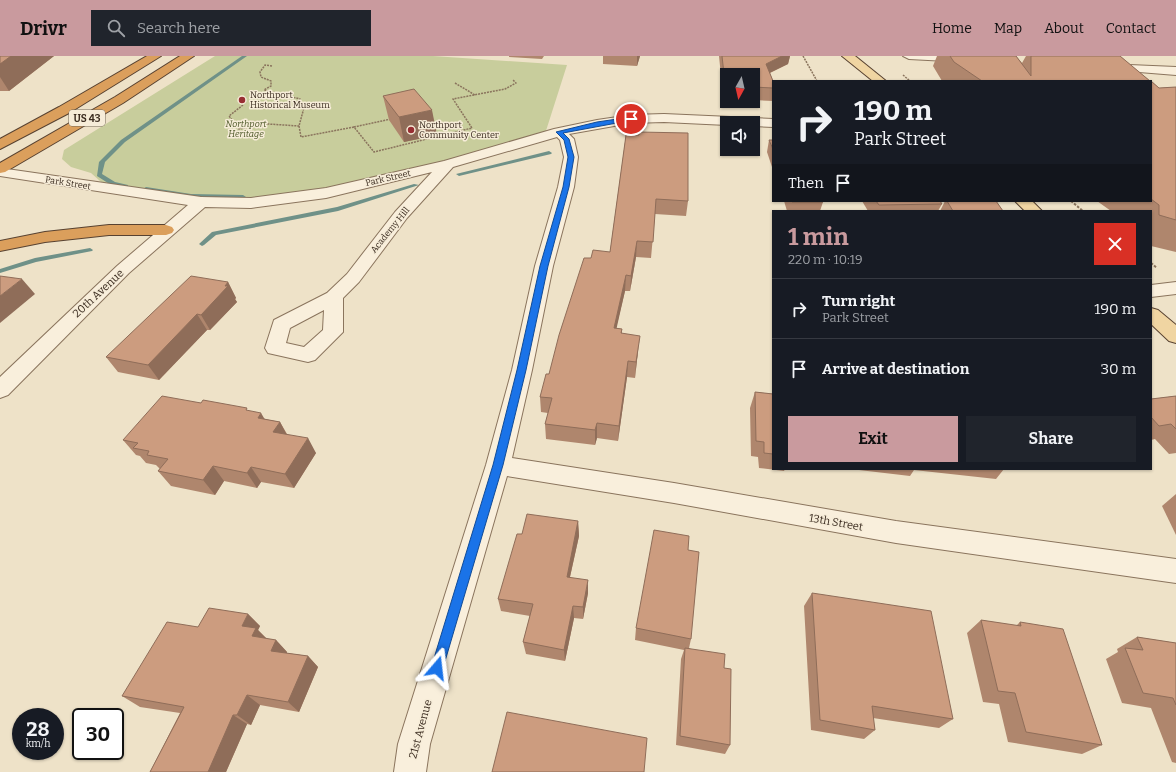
<!DOCTYPE html>
<html lang="en">
<head>
<meta charset="utf-8">
<style>
  :root { --surface:#171b24; --page:#20242c; --text:#f1f3f6; --muted:#9ea1a6; --line:#363941; --accent:#c99a9e }
  body { margin:0; font-family:Bitter,serif; background:var(--page); color:var(--text); height:100vh; display:flex; flex-direction:column; font-size:15px; white-space:nowrap }
  * { box-sizing:border-box; margin:0 }
  p { font-size:13px; color:var(--muted) }
  .icon { flex:none; width:22px; height:22px; fill:none; stroke:currentColor; stroke-width:2; stroke-linecap:round; stroke-linejoin:round }
  .map { position:relative; flex:1; overflow:hidden }
  .drawer { position:absolute; left:772px; top:154px; width:380px; height:260px; display:flex; flex-direction:column; background:var(--surface); border-radius:0px; box-shadow:0 1px 3px #0004 }
  .drawer>* { flex:none }
  .hud { position:absolute; left:772px; top:24px; width:380px; height:122px; border-radius:0px; box-shadow:0 1px 3px #0004; background:#171b24; color:var(--text); overflow:hidden }
  .needle { width:26px; rotate:188deg }
  .controls { position:absolute; left:720px; top:12px; display:grid; gap:8px }
  .controls a { display:grid; place-items:center; width:40px; height:40px; border-radius:0px; background:var(--surface); box-shadow:0 1px 3px #0004; font-size:20px }
  .speed { position:absolute; left:12px; top:652px; display:flex; gap:8px; font-size:20px; font-weight:700; text-align:center }
  .speed>* { display:grid; place-content:center; width:52px; height:52px; border-radius:50%; background:var(--surface); box-shadow:0 1px 3px #0004; line-height:1 }
  .speed small { font-size:10px; font-weight:400 }
  .speed .limit { border:2px solid #111; border-radius:6px; background:#fff; color:#111 }
  .pin { position:absolute; display:grid; place-items:center; width:34px; height:34px; color:#fff; margin:-17px; border:2px solid #fff; border-radius:50%; box-shadow:0 1px 4px #0007 }
  .me { position:absolute; width:44px; margin:-22px; rotate:17deg; stroke-linejoin:round; filter:drop-shadow(0 0 3px #0008) }
  .turn { display:flex; align-items:center; gap:14px; height:84px; padding:0 16px; font-size:18px }
  .turn .icon { width:52px; height:52px; stroke-width:2.5 }
  .turn b { display:block; font-size:28px; line-height:34px }
  .then { display:flex; align-items:center; height:38px; padding:0 16px; background:#0003; gap:8px; font-size:15px }
  .round { display:grid; place-items:center; flex:none; width:42px; height:42px; border-radius:0px; background:var(--page) }
  .overview { display:flex; align-items:center; justify-content:space-between; height:68px; padding:0 16px }
  h1 { font-size:24px; font-weight:700; line-height:30px; color:var(--accent) }
  .cta { display:flex; gap:8px; margin-top:auto; padding:8px 16px }
  .cta a { flex:1; height:46px; border-radius:0px; background:var(--accent); color:#111; font-size:16px; font-weight:700; line-height:46px; text-align:center }
  .cta a+a { background:var(--page); color:var(--text) }
  ul { padding:0; list-style:none }
  li { display:flex; align-items:center; gap:12px; height:60px; padding:0 16px; border-top:1px solid var(--line) }
  li div { flex:1 }
  li b { display:block; font-size:15px }
  li em { font-style:normal }
  header { display:flex; align-items:center; gap:24px; box-sizing:border-box; height:56px; padding:0 20px; background:var(--accent); color:#111 }
  header strong { font-size:19px }
  nav { display:flex; gap:22px; margin-inline-start:auto; font-size:14px }
  .search { width:280px; height:36px; background:var(--page); display:flex; align-items:center; gap:10px; box-sizing:border-box; padding:0 14px; border-radius:0px; color:var(--muted); font-size:15px }
  .map>svg:first-child { display:block }
  .green { fill:#c8cd9c }
  .lines { fill:none; stroke-linecap:round; stroke-linejoin:round }
  .stream { fill:#6f9188; fill-rule:evenodd }
  .minor-casing { stroke:#8a745d; stroke-width:2 }
  .major-casing { stroke:#584231; stroke-width:2 }
  .highway-casing { stroke:#584231; stroke-width:2 }
  .path-far1 { stroke:#8a745d; stroke-width:1.5; stroke-dasharray:2 1; stroke-linecap:butt }
  .path { stroke:#8a745d; stroke-width:2; stroke-dasharray:2.5 1.5; stroke-linecap:butt }
  .minor { fill:#f9efdc; fill-rule:evenodd }
  .major { fill:#f0d5a2; fill-rule:evenodd }
  .highway { fill:#db9f5c; fill-rule:evenodd }
  .wall { fill:#af866d }
  .shaded-wall { fill:#8f6d59 }
  .building { fill:#cc9c7f; stroke:#8f6d59 }
  .route { fill:#1a73e8; stroke:#114b97 }
  .poi-dot { fill:#982e32; stroke:#f6ecd8; stroke-width:1.5 }
  .labels { text-anchor:middle; stroke-width:3; stroke-linejoin:round; paint-order:stroke }
  .far-poi-label { font-size:9px; fill:#3b2c20; stroke:#f6ecd8; text-anchor:start }
  .far-park-label { font-size:9px; font-style:italic; fill:#4c5727; stroke:#f6ecd8 }
  .far-street-label { font-size:9px; fill:#3b2c20; stroke:#f6ecd8 }
  .shield { fill:#f6ecd8; stroke:#736657; stroke-width:1 }
  .shield-label { font-size:10px; font-weight:bold; fill:#3b2c20 }
  .street-label { font-size:11px; fill:#3b2c20; stroke:#f6ecd8 }
</style>
</head>
<body>
<header>
<strong>Drivr</strong>
<div class="search"><svg class="icon" aria-label="search" viewBox="0 0 24 24"><circle cx="10" cy="10" r="6"/><path d="M15 15l6 6"/></svg>Search here</div>
<nav><a>Home</a><a>Map</a><a>About</a><a>Contact</a></nav>
</header>
<div class="map">
<svg width="1176" height="716" viewBox="0 0 1176 716">
  <rect width="100%" height="100%" fill="#eee2c8"/>
  <path class="green" d="M 215,0 L 433,0 L 567,9 L 544,81 L 448,108 L 251,147 L 109,133 L 91,117 L 71,111 L 62,103 L 64,94 Z"/>
  <g class="lines">
    <g class="stream">
      <path d="M 242,0 L 247,0 L 125,86 L 105,106 L 102,118 L 115,126 L 128,129 L 128,131 L 111,129 L 97,120 L 99,106 L 121,84 Z"/>
      <path d="M 549,95 L 552,97 L 551,98 L 459,120 L 456,118 Z"/>
      <path d="M 414,128 L 419,129 L 338,155 L 216,179 L 204,189 L 202,190 L 199,188 L 212,176 L 337,151 Z"/>
      <path d="M 146,131 L 191,138 L 243,139 L 246,141 L 243,143 L 191,142 L 144,134 L 143,133 Z"/>
      <path d="M 90,192 L 93,194 L 92,195 L 36,206 L 0,217 L 0,213 L 35,202 Z"/>
    </g>
    <g class="minor-casing">
      <g id="minor">
        <path d="M 903,0 L 968,0 L 972,3 L 966,6 L 909,3 Z"/>
        <path d="M 1106,8 L 1176,11 L 1176,19 L 1102,13 L 1100,11 Z"/>
        <path d="M 664,58 L 773,63 L 773,71 L 753,70 L 753,67 L 727,67 L 727,69 L 664,66 L 631,67 L 569,78 L 574,83 L 578,101 L 574,131 L 553,210 L 532,314 L 512,402 L 674,427 L 896,465 L 1176,503 L 1176,527 L 896,487 L 674,447 L 507,420 L 430,688 L 426,716 L 394,716 L 398,688 L 486,409 L 512,314 L 535,210 L 558,131 L 564,101 L 560,84 L 557,81 L 453,111 L 407,162 L 359,226 L 343,242 L 343,276 L 315,304 L 308,306 L 268,297 L 265,292 L 274,264 L 327,237 L 347,218 L 395,156 L 432,116 L 326,142 L 251,152 L 205,151 L 129,217 L 8,339 L 0,342 L 0,321 L 117,210 L 188,149 L 0,120 L 0,112 L 201,141 L 251,142 L 326,132 L 444,105 L 554,73 L 597,64 L 631,59 ZM 324,254 L 323,274 L 304,291 L 286,287 L 290,272 Z"/>
        <path d="M 1176,226 L 1176,238 L 1151,241 L 1151,229 Z"/>
      </g>
    </g>
    <g class="major-casing">
      <g id="major">
        <path d="M 842,0 L 855,0 L 886,25 L 873,25 Z"/>
        <path d="M 1015,145 L 1032,145 L 1042,155 L 1025,155 Z"/>
        <path d="M 1151,252 L 1158,254 L 1176,269 L 1176,287 L 1169,285 L 1151,268 Z"/>
      </g>
    </g>
    <g class="highway-casing">
      <g id="highway">
        <path d="M 147,0 L 161,0 L 69,57 L 0,93 L 0,83 L 59,51 Z"/>
        <path d="M 180,0 L 194,0 L 123,47 L 5,116 L 0,117 L 0,107 L 115,41 Z"/>
        <path d="M 109,169 L 166,169 L 172,171 L 174,174 L 172,177 L 166,179 L 109,179 L 45,186 L 0,195 L 0,185 L 45,176 Z"/>
      </g>
    </g>
    <g class="path-far1">
      <path d="M 803,0 L 817,25"/>
      <path d="M 272,10 L 265,9 L 260,16 L 261,21 L 271,25 L 271,30 L 264,34 L 300,43 L 297,46 L 305,48 L 299,70 L 301,81 L 354,71"/>
      <path d="M 903,19 L 910,25"/>
      <path d="M 455,27 L 475,39"/>
      <path d="M 243,49 L 229,60 L 239,73 L 268,68 L 299,70"/>
      <path d="M 391,63 L 354,71 L 374,96 L 472,72 L 453,43 L 505,33 L 516,27 L 513,24"/>
      <path d="M 235,68 L 256,67 L 256,69"/>
    </g>
    <g class="path">
      <path d="M 1071,145 L 1083,155"/>
      <path d="M 1151,207 L 1157,212"/>
    </g>
    <use href="#minor" class="minor"/>
    <use href="#major" class="major"/>
    <use href="#highway" class="highway"/>
  </g>
  <g class="wall">
    <path d="M 0,0 L 54,0 L 9,35 L 0,35 Z"/>
    <path d="M 509,0 L 544,0 L 542,3 L 509,1 Z"/>
    <path d="M 603,0 L 640,0 L 637,10 L 603,8 Z"/>
    <path d="M 719,0 L 790,0 L 788,8 L 770,17 L 773,25 L 773,45 L 753,44 L 753,19 L 727,19 L 727,30 L 722,30 Z"/>
    <path d="M 937,0 L 1016,0 L 1022,7 L 1026,0 L 1120,0 L 1150,25 L 942,25 L 933,10 Z"/>
    <path d="M 1151,25 L 1159,32 L 1176,31 L 1176,196 L 1151,190 L 1151,155 L 1111,155 L 1097,145 L 1151,145 Z"/>
    <path d="M 383,40 L 437,79 L 404,86 L 389,64 Z"/>
    <path d="M 626,79 L 688,145 L 686,160 L 655,158 L 651,202 L 636,201 L 630,235 L 625,235 L 616,272 L 622,273 L 622,278 L 638,295 L 635,322 L 627,321 L 618,385 L 597,382 L 595,389 L 546,383 L 545,368 L 548,357 L 541,356 L 540,341 L 549,318 L 591,202 L 610,196 Z"/>
    <path d="M 769,84 L 773,93 L 773,114 L 767,96 Z"/>
    <path d="M 784,145 L 822,145 L 823,146 L 820,155 L 787,155 Z"/>
    <path d="M 862,145 L 940,145 L 942,148 L 938,155 L 868,155 Z"/>
    <path d="M 945,145 L 996,145 L 1003,155 L 940,155 Z"/>
    <path d="M 228,226 L 236,242 L 235,243 L 237,246 L 210,274 L 207,274 L 159,324 L 118,316 L 106,301 Z"/>
    <path d="M 755,336 L 773,338 L 773,413 L 785,413 L 784,415 L 759,412 L 758,401 L 751,400 L 750,352 Z"/>
    <path d="M 1176,340 L 1176,397 L 1169,398 L 1155,383 L 1151,384 L 1151,343 Z"/>
    <path d="M 201,347 L 249,355 L 265,363 L 280,366 L 287,378 L 316,397 L 294,432 L 261,426 L 257,432 L 224,425 L 215,439 L 171,430 L 158,415 L 160,413 L 156,409 L 146,407 L 140,400 L 136,399 L 123,384 Z"/>
    <path d="M 859,413 L 1004,413 L 996,423 L 914,414 L 910,420 L 859,414 Z"/>
    <path d="M 1176,438 L 1176,479 L 1162,450 Z"/>
    <path d="M 578,465 L 579,480 L 570,521 L 588,537 L 583,563 L 574,562 L 565,605 L 526,598 L 523,586 L 530,560 L 501,555 L 498,543 L 522,478 Z"/>
    <path d="M 688,494 L 691,583 L 689,592 L 724,612 L 730,689 L 725,698 L 676,689 L 681,603 L 684,594 L 635,584 L 636,572 Z"/>
    <path d="M 812,537 L 953,663 L 939,672 L 873,662 L 875,674 L 864,683 L 811,674 L 804,550 Z"/>
    <path d="M 248,558 L 260,570 L 258,574 L 267,583 L 276,584 L 287,596 L 287,597 L 308,600 L 318,611 L 299,656 L 260,649 L 251,669 L 247,668 L 226,716 L 150,716 L 180,657 L 140,651 L 122,640 L 198,571 Z"/>
    <path d="M 981,564 L 1016,570 L 1020,566 L 1102,689 L 1082,698 L 1008,686 L 999,648 L 983,646 L 967,577 Z"/>
    <path d="M 1137,581 L 1176,587 L 1176,707 L 1172,706 L 1151,652 L 1122,647 L 1106,603 L 1118,596 L 1117,593 Z"/>
  </g>
  <g class="shaded-wall">
    <path d="M 11,0 L 54,0 L 9,35 L 0,21 L 0,8 Z"/>
    <path d="M 637,0 L 640,0 L 637,10 Z"/>
    <path d="M 782,0 L 790,0 L 788,8 L 763,20 L 766,8 Z"/>
    <path d="M 432,54 L 437,79 L 404,86 L 399,61 Z"/>
    <path d="M 637,185 L 636,201 L 630,235 L 631,220 Z"/>
    <path d="M 626,219 L 625,235 L 613,288 L 614,272 Z"/>
    <path d="M 22,223 L 35,238 L 0,267 L 0,240 Z"/>
    <path d="M 228,226 L 236,242 L 235,243 L 237,246 L 210,274 L 201,259 Z"/>
    <path d="M 197,258 L 207,274 L 159,324 L 148,309 Z"/>
    <path d="M 640,280 L 638,295 L 635,322 L 636,306 Z"/>
    <path d="M 628,305 L 627,321 L 618,385 L 619,370 Z"/>
    <path d="M 261,357 L 270,372 L 258,362 Z"/>
    <path d="M 280,366 L 288,381 L 273,376 Z"/>
    <path d="M 597,367 L 597,382 L 595,389 L 595,374 Z"/>
    <path d="M 308,382 L 316,397 L 294,432 L 285,418 Z"/>
    <path d="M 213,410 L 224,425 L 215,439 L 203,424 Z"/>
    <path d="M 251,411 L 261,426 L 257,432 L 247,417 Z"/>
    <path d="M 578,465 L 579,480 L 567,534 L 567,521 Z"/>
    <path d="M 588,524 L 588,537 L 583,563 L 583,551 Z"/>
    <path d="M 573,550 L 574,562 L 565,605 L 564,594 Z"/>
    <path d="M 248,558 L 260,570 L 258,574 L 268,584 L 264,592 L 242,570 Z"/>
    <path d="M 276,584 L 287,596 L 283,606 L 271,595 Z"/>
    <path d="M 308,600 L 318,611 L 299,656 L 288,646 Z"/>
    <path d="M 247,639 L 260,649 L 251,669 L 237,659 Z"/>
    <path d="M 233,659 L 247,668 L 226,716 L 208,716 Z"/>
  </g>
  <g class="building">
    <path d="M 0,0 L 11,0 L 0,8 Z"/>
    <path d="M 722,0 L 782,0 L 766,8 L 773,25 L 773,32 L 753,31 L 753,19 L 741,19 L 741,18 L 724,18 Z"/>
    <path d="M 950,0 L 1016,0 L 1031,20 L 1031,0 L 1120,0 L 1150,25 L 982,25 L 954,6 Z"/>
    <path d="M 1151,25 L 1159,32 L 1176,31 L 1176,164 L 1159,159 L 1159,149 L 1151,143 Z"/>
    <path d="M 414,33 L 432,54 L 399,61 L 383,40 Z"/>
    <path d="M 639,76 L 688,77 L 688,145 L 656,143 L 653,186 L 637,185 L 631,220 L 626,219 L 614,272 L 622,273 L 621,277 L 640,280 L 636,306 L 628,305 L 619,370 L 597,367 L 595,374 L 545,368 L 552,342 L 540,341 L 546,318 L 549,318 L 559,279 L 584,202 L 591,202 L 593,194 L 610,196 L 626,79 L 639,79 Z"/>
    <path d="M 769,84 L 773,84 L 773,93 Z"/>
    <path d="M 791,145 L 822,145 L 823,146 L 792,146 Z"/>
    <path d="M 876,145 L 940,145 L 942,148 L 879,149 Z"/>
    <path d="M 947,145 L 996,145 L 1003,155 L 953,155 Z"/>
    <path d="M 0,220 L 22,223 L 0,240 Z"/>
    <path d="M 191,220 L 228,226 L 225,230 L 228,230 L 201,259 L 197,258 L 148,309 L 106,301 Z"/>
    <path d="M 755,336 L 773,338 L 773,398 L 764,397 L 764,386 L 756,385 Z"/>
    <path d="M 162,340 L 201,347 L 203,344 L 247,352 L 246,354 L 261,357 L 258,362 L 280,366 L 273,376 L 308,382 L 285,418 L 251,411 L 247,417 L 213,410 L 203,424 L 158,415 L 168,403 L 147,399 L 149,395 L 133,392 L 138,387 L 123,384 Z"/>
    <path d="M 1176,340 L 1176,373 L 1171,368 L 1159,370 L 1151,361 L 1151,343 Z"/>
    <path d="M 527,458 L 578,465 L 567,521 L 588,524 L 583,551 L 573,550 L 564,594 L 523,586 L 533,548 L 498,543 L 517,478 L 522,478 Z"/>
    <path d="M 654,474 L 689,480 L 688,494 L 699,496 L 691,583 L 636,572 Z"/>
    <path d="M 812,537 L 931,555 L 953,663 L 872,650 L 875,674 L 820,664 Z"/>
    <path d="M 209,552 L 248,558 L 242,570 L 256,572 L 252,580 L 276,584 L 271,595 L 308,600 L 288,646 L 247,639 L 237,659 L 233,659 L 208,716 L 150,716 L 184,651 L 122,640 L 167,566 L 198,571 Z"/>
    <path d="M 981,564 L 1021,570 L 1020,566 L 1063,573 L 1102,689 L 1026,676 L 1015,637 L 998,635 Z"/>
    <path d="M 1137,581 L 1176,587 L 1176,649 L 1173,642 L 1143,637 L 1125,592 L 1143,594 Z"/>
    <path d="M 685,592 L 725,598 L 724,612 L 731,613 L 730,689 L 680,680 Z"/>
    <path d="M 507,656 L 647,682 L 644,716 L 492,716 Z"/>
  </g>
  <path class="route" d="M 631,61 L 633,64 L 563,77 L 569,83 L 574,101 L 569,131 L 548,210 L 526,314 L 503,409 L 443,612 L 441,616 L 437,618 L 433,616 L 431,612 L 493,409 L 517,314 L 540,210 L 563,131 L 568,101 L 564,84 L 556,76 L 597,66 Z"/>
  <g class="poi-dot">
    <circle cx="242" cy="44" r="4"/>
    <circle cx="411" cy="74" r="4"/>
  </g>
  <g class="labels">
    <g class="far-poi-label">
      <text x="250" y="42">Northport<tspan x="250" dy="10">Historical Museum</tspan></text>
      <text x="419" y="72">Northport<tspan x="419" dy="10">Community Center</tspan></text>
    </g>
    <g class="far-park-label">
      <text x="246" y="71">Northport<tspan x="246" dy="10">Heritage</tspan></text>
    </g>
    <g class="far-street-label">
      <text transform="translate(388 122) rotate(-13)" y="3">Park Street</text>
      <text transform="translate(68 127) rotate(9)" y="3">Park Street</text>
      <text transform="translate(390 174) rotate(-51)" y="3">Academy Hill</text>
    </g>
    <rect class="shield" x="69" y="54" width="36" height="16" rx="3"/>
    <g class="shield-label">
      <text x="87" y="66">US 43</text>
    </g>
    <g class="street-label">
      <text transform="translate(98 237) rotate(-43)" y="4">20th Avenue</text>
      <text transform="translate(836 466) rotate(10)" y="4">13th Street</text>
      <text transform="translate(420 673) rotate(-75)" y="4">21st Avenue</text>
    </g>
  </g>
</svg>
<div class="controls">
<a><svg class="needle" viewBox="-14 -14 28 28"><path d="M0-13l5 13h-10z" fill="#e53935"/><path d="M0 13l5-13h-10z" fill="#9ea1a6"/></svg></a>
<a><svg class="icon" aria-label="sound" viewBox="0 0 24 24"><path d="M4 9h4l5-4v14l-5-4H4zM17 9q2 3 0 6"/></svg></a>
</div>
<div class="speed"><div>28<small>km/h</small></div><div class="limit">30</div></div>
<div class="pin" style="left:631px;top:63px;background:#d93025"><svg class="icon" aria-label="arrive" viewBox="0 0 24 24"><path d="M6 21V4h12l-3 4 3 4H6"/></svg></div>
<svg class="me" style="left:437px;top:612px" viewBox="-20 -20 40 40"><path d="M0-17L14 15 0 8-14 15z" fill="#1a73e8" stroke="#fff" stroke-width="4"/></svg>
<div class="hud">
<div class="turn"><svg class="icon" aria-label="right" viewBox="0 0 24 24"><path d="M7 20v-9h11M14 6l5 5-5 5"/></svg><div><b>190 m</b>Park Street</div></div>
<div class="then">Then<svg class="icon" aria-label="arrive" viewBox="0 0 24 24"><path d="M6 21V4h12l-3 4 3 4H6"/></svg></div>
</div>
<section class="drawer">
<div class="overview"><div><h1>1 min</h1><p>220 m · 10:19</p></div><a class="round" style="background:#d93025;color:#fff"><svg class="icon" aria-label="close" viewBox="0 0 24 24"><path d="M6 6l12 12M18 6L6 18"/></svg></a></div>
<ul>
<li><svg class="icon" aria-label="right" viewBox="0 0 24 24"><path d="M7 20v-9h11M14 6l5 5-5 5"/></svg><div><b>Turn right</b><p>Park Street</p></div><em>190 m</em></li>
<li><svg class="icon" aria-label="arrive" viewBox="0 0 24 24"><path d="M6 21V4h12l-3 4 3 4H6"/></svg><div><b>Arrive at destination</b></div><em>30 m</em></li>
</ul>
<div class="cta"><a>Exit</a><a>Share</a></div>
</section>
</div>
</body>
</html>
